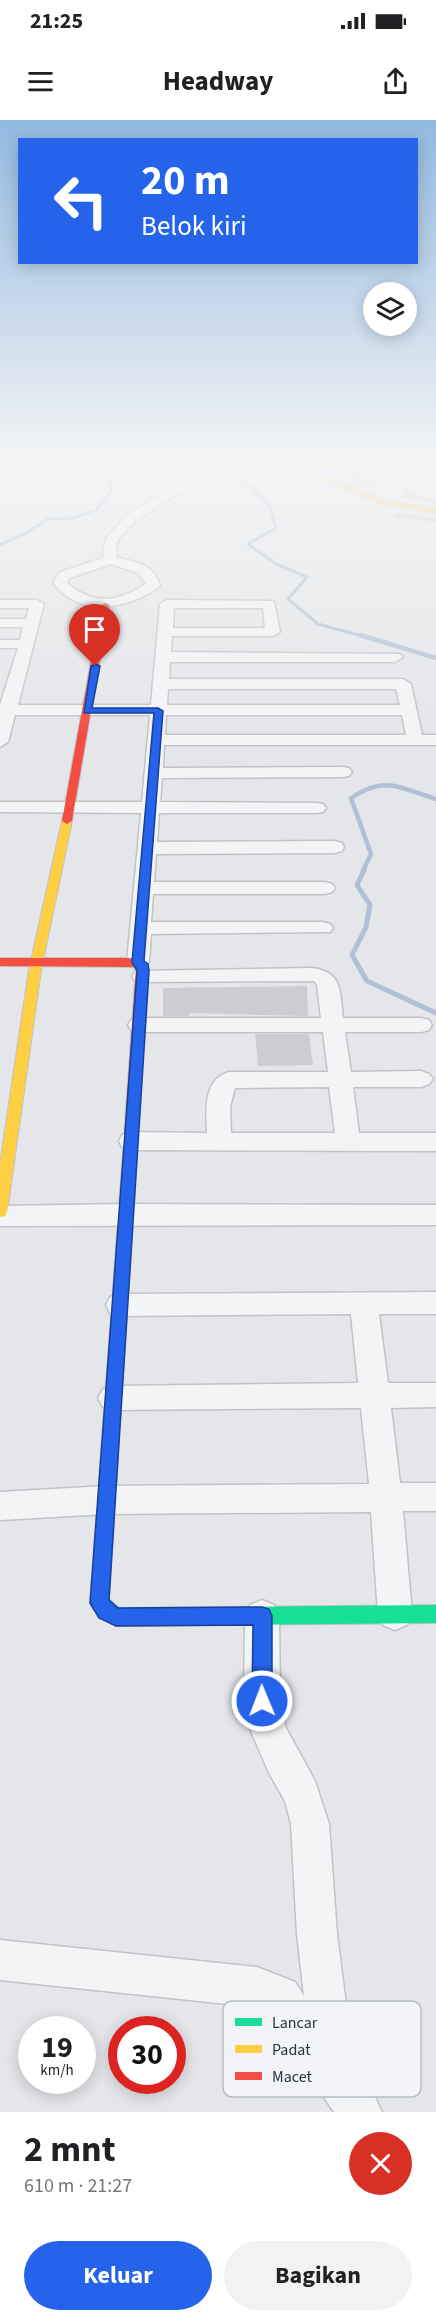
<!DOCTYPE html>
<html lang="id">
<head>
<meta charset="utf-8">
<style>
  :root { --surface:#fff; --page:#f2f2f2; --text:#202124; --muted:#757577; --accent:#2563eb }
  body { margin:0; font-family:"Source Sans 3",sans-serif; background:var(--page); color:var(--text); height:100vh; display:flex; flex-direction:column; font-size:22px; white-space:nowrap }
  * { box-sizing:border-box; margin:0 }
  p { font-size:20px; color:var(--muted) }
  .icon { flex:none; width:33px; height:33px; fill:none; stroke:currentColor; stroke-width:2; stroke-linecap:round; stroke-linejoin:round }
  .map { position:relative; height:1992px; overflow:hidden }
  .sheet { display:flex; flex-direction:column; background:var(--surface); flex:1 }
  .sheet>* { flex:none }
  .top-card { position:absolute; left:18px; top:18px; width:400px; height:126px; border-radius:0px; box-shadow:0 3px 15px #0003; background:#2563eb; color:#fff; overflow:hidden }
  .tools { position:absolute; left:363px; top:162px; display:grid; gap:12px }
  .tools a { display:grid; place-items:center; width:54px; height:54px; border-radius:50%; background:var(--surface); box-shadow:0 3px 15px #0003; font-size:30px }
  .speed { position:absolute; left:18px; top:1896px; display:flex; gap:12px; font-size:30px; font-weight:700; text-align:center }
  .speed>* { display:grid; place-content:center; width:78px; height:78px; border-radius:50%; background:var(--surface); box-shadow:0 3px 15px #0003; line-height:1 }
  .speed small { font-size:15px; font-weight:400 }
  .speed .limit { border:9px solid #d22; background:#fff; color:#111 }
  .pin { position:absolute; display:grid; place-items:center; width:51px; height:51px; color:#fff; margin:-62px -26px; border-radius:50% 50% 50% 0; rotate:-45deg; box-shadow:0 0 6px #0007 }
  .pin .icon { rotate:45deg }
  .me { position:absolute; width:66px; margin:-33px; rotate:359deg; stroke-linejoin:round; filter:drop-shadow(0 0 4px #0008) }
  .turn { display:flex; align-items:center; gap:21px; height:126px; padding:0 24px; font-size:27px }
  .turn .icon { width:78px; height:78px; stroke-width:2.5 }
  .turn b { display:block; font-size:42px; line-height:51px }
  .round { display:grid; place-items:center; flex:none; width:63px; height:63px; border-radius:32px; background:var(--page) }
  .headline { display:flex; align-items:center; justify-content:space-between; height:102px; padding:0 24px }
  h1 { font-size:36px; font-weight:700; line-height:45px }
  .action { display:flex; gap:12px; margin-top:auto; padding:12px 24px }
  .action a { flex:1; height:69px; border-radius:36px; background:var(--accent); color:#fff; font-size:24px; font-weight:700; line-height:69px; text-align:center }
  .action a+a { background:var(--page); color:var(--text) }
  .status { display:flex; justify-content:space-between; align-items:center; height:42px; padding:0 30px; background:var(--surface); direction:ltr }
  .status svg { height:16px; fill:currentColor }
  header { display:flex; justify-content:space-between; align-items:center; height:78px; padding:0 24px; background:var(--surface); font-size:27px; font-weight:700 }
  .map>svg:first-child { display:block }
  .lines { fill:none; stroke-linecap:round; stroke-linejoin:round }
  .stream-far2 { stroke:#b1c0d5; stroke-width:3 }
  .stream-far1 { stroke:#b1c0d5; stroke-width:4.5 }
  .stream { stroke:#b1c0d5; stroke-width:5 }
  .river { fill:#b1c0d5; fill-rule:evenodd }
  .building { fill:#cbcdd1 }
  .street-casing { stroke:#c1c3c7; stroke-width:3 }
  .fast-casing { stroke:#c1c3c7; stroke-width:2 }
  .slow-casing { stroke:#c1c3c7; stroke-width:2 }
  .jam-casing { stroke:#c1c3c7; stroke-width:2 }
  .street { fill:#f3f4f6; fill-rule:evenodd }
  .fast { fill:#16e098; fill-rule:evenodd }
  .slow { fill:#ffcf43; fill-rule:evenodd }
  .jam { fill:#f24e42; fill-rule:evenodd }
  .route { fill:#2563eb; stroke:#184099; stroke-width:1.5 }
  .key { fill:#f2f4f8; stroke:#b6bac2; stroke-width:1.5 }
  .key-label { font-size:16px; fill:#293144 }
</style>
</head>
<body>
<div class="status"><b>21:25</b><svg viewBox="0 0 49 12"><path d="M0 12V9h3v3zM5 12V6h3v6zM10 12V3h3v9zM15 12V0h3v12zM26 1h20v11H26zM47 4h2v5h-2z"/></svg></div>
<header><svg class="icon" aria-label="menu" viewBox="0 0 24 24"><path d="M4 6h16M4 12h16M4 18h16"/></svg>Headway<svg class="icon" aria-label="share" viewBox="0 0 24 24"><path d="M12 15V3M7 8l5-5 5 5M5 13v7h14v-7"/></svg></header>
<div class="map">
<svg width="436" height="1992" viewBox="0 0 436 1992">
  <rect width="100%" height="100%" fill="#e4e6e9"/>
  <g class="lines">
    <g class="stream-far2">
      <path d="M 72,337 L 226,339 L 234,347 L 235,353 L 269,385 L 276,408 L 248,424 L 276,444 L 307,457 L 288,479 L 318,504 L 366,517"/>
      <path d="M 0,425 L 26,413 L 48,399 L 74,398 L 96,390 L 112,369 L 98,340 L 93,340"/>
    </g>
    <g class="stream-far1">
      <path d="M 360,515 L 436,538"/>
      <path d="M 363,751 L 371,734 L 351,678 C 385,655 400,668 436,679"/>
    </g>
    <path class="stream" d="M 364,750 L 357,765 L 370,785 L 366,807 L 352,835 L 367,861 L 436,893"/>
    <path class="river" d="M 61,337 L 80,337 L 78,341 L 63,341 Z"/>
  </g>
  <g class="building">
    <path d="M 302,337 L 321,337 L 384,363 L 364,367 L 312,345 Z"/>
    <path d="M 406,370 L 436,381 L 436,384 L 402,378 Z"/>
    <path d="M 396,392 L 436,398 L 436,402 L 393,398 Z"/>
    <path d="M 307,866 L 308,896 L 189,893 L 189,896 L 163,896 L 163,868 Z"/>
    <path d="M 255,914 L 309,914 L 313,945 L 258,946 Z"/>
  </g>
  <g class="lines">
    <g class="street-casing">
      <g id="street">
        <path d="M 244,337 L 260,337 L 205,356 L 135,401 L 120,417 L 116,424 L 117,438 C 135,441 154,445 160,465 L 158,468 C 126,489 80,498 53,463 L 60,452 L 103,438 L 104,424 L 108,416 L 127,395 L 197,352 ZM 111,444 L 138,453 L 146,464 C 117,482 95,486 67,463 L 70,458 Z"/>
        <path d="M 0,480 L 37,480 L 44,484 L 18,585 L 151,585 L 160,484 L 167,480 L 274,481 L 280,512 L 273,516 L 172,516 L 171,532 L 400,534 L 403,537 L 395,542 L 170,542 L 169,559 L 403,559 L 411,564 L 422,615 L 436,615 L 436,625 L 164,625 L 163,648 L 343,647 L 349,648 L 352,652 L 349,656 L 343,657 L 162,658 L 160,682 L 317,683 L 323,684 L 326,688 L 323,692 L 317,693 L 159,693 L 157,722 L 335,721 L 342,723 L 344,727 L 342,731 L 335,733 L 156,734 L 154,762 L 325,762 L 332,764 L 335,768 L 332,772 L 325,774 L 153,774 L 151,802 L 323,802 L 330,804 L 333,808 L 330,812 L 151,814 L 149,842 L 145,846 L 138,848 L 131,846 L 127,842 L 141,693 L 0,692 L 0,682 L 142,682 L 150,595 L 15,595 L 8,622 L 0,627 L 0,585 L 18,528 L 0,528 L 0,520 L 20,520 L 23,507 L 0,507 L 0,499 L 26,499 L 29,488 L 0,488 ZM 174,488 L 263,488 L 265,508 L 173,508 ZM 168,569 L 396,569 L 400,585 L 167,585 ZM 166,595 L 402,595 L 406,615 L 165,615 Z"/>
        <path d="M 311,848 C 343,851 340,872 343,898 L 421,898 L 429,900 L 432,905 L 429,910 L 421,912 L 345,912 L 351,952 L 421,951 L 429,954 L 433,959 L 429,964 L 421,967 L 353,967 L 359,1013 L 436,1013 L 436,1031 L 131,1030 L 122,1027 L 119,1021 L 122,1015 L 131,1012 L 207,1013 C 206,991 203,959 229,952 L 328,952 L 323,912 L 139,912 L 131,910 L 128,905 L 131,900 L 139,898 L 321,898 L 317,865 L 314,861 L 143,862 L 135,861 L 132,856 L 135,851 ZM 329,967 L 335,1013 L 231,1013 L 230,987 L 235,968 Z"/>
        <path d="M 126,1084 L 436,1085 L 436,1105 L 0,1106 L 0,1086 Z"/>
        <path d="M 436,1172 L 436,1194 L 379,1194 L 388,1263 L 436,1263 L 436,1287 L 391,1288 L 400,1363 L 436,1363 L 436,1391 L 403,1391 L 412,1494 L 407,1505 L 395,1510 L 383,1505 L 378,1494 L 371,1392 L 106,1394 L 0,1400 L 0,1372 L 106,1366 L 369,1364 L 361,1288 L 113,1290 L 103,1287 L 98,1278 L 103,1269 L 113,1266 L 358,1263 L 351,1194 L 120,1196 L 110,1193 L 106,1185 L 110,1177 L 120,1174 Z"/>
        <path d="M 262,1480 L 274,1485 L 279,1496 L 280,1581 L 286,1608 L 315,1661 L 329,1704 L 337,1814 L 354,1947 L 375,1977 L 382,1992 L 334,1992 L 265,1892 L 256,1887 L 0,1860 L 0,1820 L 257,1847 L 295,1862 L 304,1876 L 297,1814 L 291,1704 L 285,1681 L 269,1653 L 251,1611 L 244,1581 L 245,1496 L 250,1485 Z"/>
      </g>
    </g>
    <g class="fast-casing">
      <path id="fast" d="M 103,1420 L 109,1422 L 112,1428 L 109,1479 L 119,1488 L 436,1485 L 436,1503 L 116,1506 C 106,1502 94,1493 90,1483 L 94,1428 L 97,1422 Z"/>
    </g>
    <g class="slow-casing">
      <g id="slow">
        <path d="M 270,337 L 278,337 L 383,380 L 436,389 L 436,393 L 379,383 Z"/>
        <path d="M 67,698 L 72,701 L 41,850 L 7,1092 L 5,1096 L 0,1097 L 0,1044 L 29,850 L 62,701 Z"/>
        <path d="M 131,1014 L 138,1019 L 112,1428 L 109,1434 L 103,1436 L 97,1434 L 94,1428 L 124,1019 Z"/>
      </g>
    </g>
    <g class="jam-casing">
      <g id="jam">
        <path d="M 105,483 L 109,485 L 72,701 L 67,704 L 62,701 L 101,485 Z"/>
        <path d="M 0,838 L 129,838 L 146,842 L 148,845 L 138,1019 L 136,1022 L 126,1022 L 124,1019 L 136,847 L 0,846 Z"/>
      </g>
    </g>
    <use href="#street" class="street"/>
    <use href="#fast" class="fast"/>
    <use href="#slow" class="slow"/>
    <use href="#jam" class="jam"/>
  </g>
  <linearGradient id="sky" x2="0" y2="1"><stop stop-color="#92b9e0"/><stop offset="0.55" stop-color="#f3f4f5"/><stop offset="1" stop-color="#f3f4f5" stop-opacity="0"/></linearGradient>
  <rect width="436" height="616" fill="url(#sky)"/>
  <path class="route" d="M 95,544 L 100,546 L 92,588 L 158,588 L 163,591 L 144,841 L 148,844 L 149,851 L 109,1480 L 118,1488 L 262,1487 L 269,1489 L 272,1496 L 272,1581 L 269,1588 L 262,1591 L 255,1588 L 252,1581 L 253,1505 L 116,1506 L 99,1498 L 90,1483 L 137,851 L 132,842 L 154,593 L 84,593 L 91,546 Z"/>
  <rect x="223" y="1881" width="198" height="96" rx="9" class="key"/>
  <rect x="235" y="1898" width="27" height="8" fill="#16e098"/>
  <rect x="235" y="1925" width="27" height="8" fill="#ffcf43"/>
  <rect x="235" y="1952" width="27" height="8" fill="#f24e42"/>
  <g class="key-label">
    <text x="272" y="1908">Lancar</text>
    <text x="272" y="1935">Padat</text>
    <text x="272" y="1962">Macet</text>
  </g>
</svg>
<div class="tools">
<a><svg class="icon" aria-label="layers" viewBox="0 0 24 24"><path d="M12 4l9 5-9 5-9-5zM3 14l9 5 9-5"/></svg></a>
</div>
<div class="speed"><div>19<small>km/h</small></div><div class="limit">30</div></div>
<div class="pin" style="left:95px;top:546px;background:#d93025"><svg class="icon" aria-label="arrive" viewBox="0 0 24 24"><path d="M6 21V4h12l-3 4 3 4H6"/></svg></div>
<svg class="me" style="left:262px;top:1581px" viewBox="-20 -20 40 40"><circle r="17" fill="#2563eb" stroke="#fff" stroke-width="3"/><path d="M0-11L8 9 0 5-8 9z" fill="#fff"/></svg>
<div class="top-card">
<div class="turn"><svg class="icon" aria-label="left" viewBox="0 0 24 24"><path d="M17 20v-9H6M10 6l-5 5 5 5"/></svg><div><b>20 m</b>Belok kiri</div></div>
</div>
</div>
<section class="sheet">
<div class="headline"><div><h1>2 mnt</h1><p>610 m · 21:27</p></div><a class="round" style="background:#d93025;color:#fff"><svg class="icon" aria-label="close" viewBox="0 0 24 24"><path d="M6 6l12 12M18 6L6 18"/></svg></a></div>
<div class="action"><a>Keluar</a><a>Bagikan</a></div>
</section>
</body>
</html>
